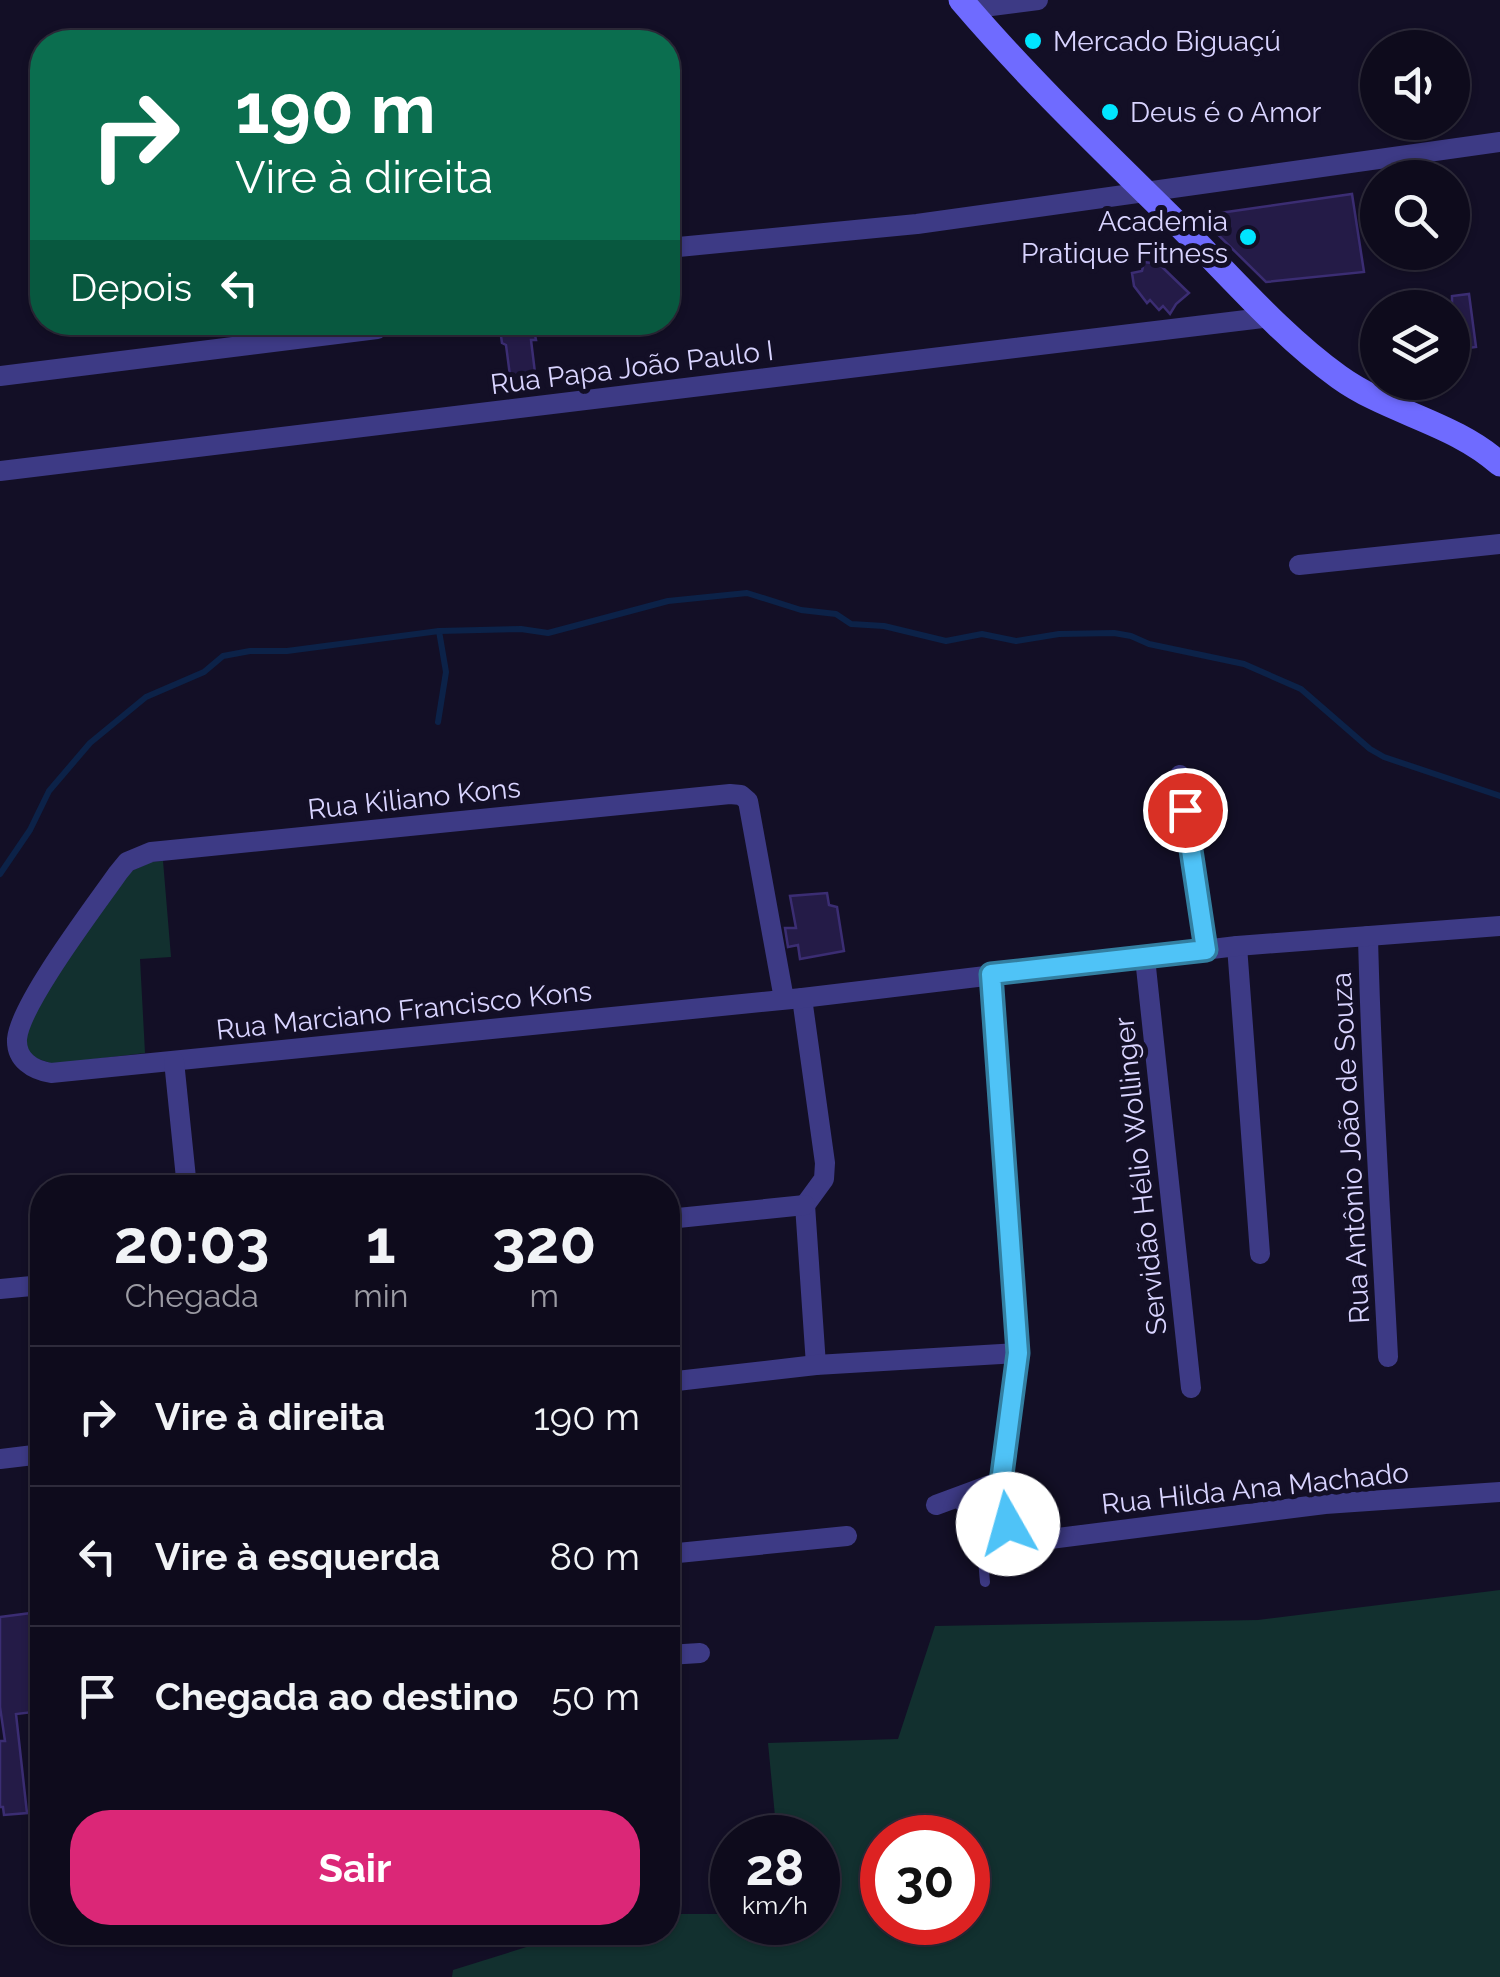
<!DOCTYPE html>
<html lang="pt">
<head>
<meta charset="utf-8">
<style>
  :root { --surface:#0e0b1c; --page:#171425; --text:#f1f3f6; --muted:#9b9ba3; --line:#2e2b3b; --accent:#db2777 }
  body { margin:0; font-family:Raleway,sans-serif; background:var(--page); color:var(--text); height:100vh; display:flex; flex-direction:column; font-size:38px; white-space:nowrap }
  * { box-sizing:border-box; margin:0 }
  p { font-size:32px; color:var(--muted) }
  .icon { flex:none; width:55px; height:55px; fill:none; stroke:currentColor; stroke-width:2; stroke-linecap:round; stroke-linejoin:round }
  .map { position:relative; flex:1; overflow:hidden }
  .sheet { position:absolute; left:30px; top:1175px; width:650px; height:770px; display:flex; flex-direction:column; background:var(--surface); border-radius:40px; box-shadow:0 2px 8px #0004,0 0 0 2px var(--line) }
  .sheet>* { flex:none }
  .hud { position:absolute; left:30px; top:30px; width:650px; height:305px; border-radius:40px; box-shadow:0 2px 8px #0004,0 0 0 2px var(--line); background:#0b6e4f; color:#fff; overflow:hidden }
  .tools { position:absolute; left:1360px; top:30px; display:grid; gap:20px }
  .tools a { display:grid; place-items:center; width:110px; height:110px; border-radius:50%; background:var(--surface); box-shadow:0 2px 8px #0004,0 0 0 2px var(--line); font-size:50px }
  .speed { position:absolute; left:710px; top:1815px; display:flex; gap:20px; font-size:50px; font-weight:700; text-align:center }
  .speed>* { display:grid; place-content:center; width:130px; height:130px; border-radius:50%; background:var(--surface); box-shadow:0 2px 8px #0004,0 0 0 2px var(--line); line-height:1 }
  .speed small { font-size:25px; font-weight:400 }
  .speed .limit { border:15px solid #d22; background:#fff; color:#111 }
  .pin { position:absolute; display:grid; place-items:center; width:85px; height:85px; color:#fff; margin:-42px; border:5px solid #fff; border-radius:50%; box-shadow:0 2px 10px #0007 }
  .me { position:absolute; width:110px; margin:-55px; rotate:353deg; stroke-linejoin:round; filter:drop-shadow(0 0 8px #0008) }
  .turn { display:flex; align-items:center; gap:35px; height:210px; padding:0 40px; font-size:45px }
  .turn .icon { width:130px; height:130px; stroke-width:2.5 }
  .turn b { display:block; font-size:70px; line-height:85px }
  .then { display:flex; align-items:center; height:95px; padding:0 40px; background:#0003; gap:20px; font-size:38px }
  .eta { display:flex; justify-content:space-evenly; align-items:center; height:170px; text-align:center }
  .eta b { font-size:60px; font-weight:700; line-height:70px }
  .cta { display:flex; gap:20px; margin-top:auto; padding:20px 40px }
  .cta a { flex:1; height:115px; border-radius:40px; background:var(--accent); color:#fff; font-size:40px; font-weight:700; line-height:115px; text-align:center }
  ul { padding:0; list-style:none }
  li { display:flex; align-items:center; gap:30px; height:140px; padding:0 40px; border-top:2px solid var(--line) }
  li div { flex:1 }
  li b { display:block; font-size:38px }
  li em { font-style:normal }
  .map>svg:first-child { display:block }
  .green { fill:#12302f; fill-rule:evenodd }
  .lines { fill:none; stroke-linecap:round; stroke-linejoin:round }
  .stream { stroke:#0c2248; stroke-width:6 }
  .building { fill:#241b47; stroke:#3b2d73; stroke-width:2.5 }
  .lane { stroke:#3d3a85; stroke-width:10 }
  .street { stroke:#3d3a85; stroke-width:20 }
  .secondary { stroke:#6f6bff; stroke-width:25 }
  .route-casing { stroke:#337fa1; stroke-width:25 }
  .route { stroke:#4fc3f7; stroke-width:18 }
  .poi-dot { fill:#00e5ff; stroke:#130f26; stroke-width:4 }
  .labels { text-anchor:middle; stroke-width:10; stroke-linejoin:round; paint-order:stroke }
  .poi-label { font-size:28px; fill:#d9d4ff; stroke:#130f26; text-anchor:start }
  .street-label { font-size:28px; fill:#d9d4ff; stroke:#130f26 }
</style>
</head>
<body>
<div class="map">
<svg width="1500" height="1977" viewBox="0 0 1500 1977">
  <rect width="100%" height="100%" fill="#130f26"/>
  <g class="green">
    <path d="M 163,861 L 171,957 L 140,959 L 145,1053 L 53,1064 L 30,1056 L 25,1043 L 34,1010 L 125,874 L 151,862 Z"/>
    <path d="M 1500,1590 L 1500,1977 L 452,1977 L 453,1970 L 571,1933 L 668,1932 L 668,1914 L 732,1914 L 732,1922 L 818,1922 L 818,1838 L 777,1837 L 768,1743 L 898,1739 L 935,1626 L 1258,1620 ZM 882,1838 L 968,1838 L 968,1922 L 882,1922 Z"/>
  </g>
  <g class="lines">
    <g class="stream">
      <path d="M 438,722 L 446,672 L 439,631"/>
      <path d="M 0,874 L 30,830 L 49,791 L 90,743 L 146,697 L 204,672 L 223,656 L 250,651 L 287,651 L 439,631 L 521,629 L 548,633 L 668,601 L 747,593 L 801,610 L 836,614 L 851,624 L 884,626 L 946,641 L 982,634 L 1016,641 L 1059,634 L 1114,633 L 1131,636 L 1149,644 L 1244,664 L 1301,689 L 1370,749 L 1384,757 L 1500,796"/>
    </g>
  </g>
  <g class="building">
    <path d="M 1352,194 L 1364,272 L 1266,282 L 1199,216 Z"/>
    <path d="M 1144,262 L 1159,264 L 1189,293 L 1176,304 L 1170,314 L 1163,306 L 1159,310 L 1150,300 L 1147,303 L 1134,286 L 1132,273 L 1142,271 Z"/>
    <path d="M 1469,294 L 1476,347 L 1452,350 L 1452,296 Z"/>
    <path d="M 533,325 L 536,340 L 531,340 L 537,389 L 512,391 L 506,345 L 502,343 L 500,329 Z"/>
    <path d="M 827,893 L 829,905 L 837,907 L 844,951 L 800,959 L 798,945 L 788,947 L 785,928 L 796,928 L 790,896 Z"/>
    <path d="M 39,1612 L 42,1711 L 16,1714 L 27,1813 L 4,1815 L 3,1807 L 0,1807 L 0,1741 L 5,1741 L 0,1707 L 0,1617 Z"/>
  </g>
  <g class="lines">
    <path class="lane" d="M 954,1499 C 984,1530 981,1541 985,1582"/>
    <g class="street">
      <path d="M 968,9 L 1038,0"/>
      <path d="M 668,248 L 917,224 L 1500,142"/>
      <path d="M 0,376 L 377,329"/>
      <path d="M 0,471 L 1271,317"/>
      <path d="M 1299,565 L 1500,544"/>
      <path d="M 1180,775 L 1206,950"/>
      <path d="M 1368,936 C 1371,1077 1381,1217 1388,1357"/>
      <path d="M 1237,946 L 1260,1254"/>
      <path d="M 1145,958 L 1191,1388"/>
      <path d="M 991,975 L 1018,1353 L 1001,1481 L 1008,1524 L 1018,1535 L 1033,1540 L 1050,1539 L 1325,1504 L 1500,1492"/>
      <path d="M 802,998 L 825,1163 L 824,1179 L 805,1205"/>
      <path d="M 784,999 L 748,801 L 741,795 L 730,794 L 151,852 L 127,862 L 118,873 C 95,906 20,1004 17,1039 C 16,1060 33,1070 51,1073 L 802,998 L 1237,946 L 1500,926"/>
      <path d="M 174,1061 L 187,1188"/>
      <path d="M 805,1205 L 816,1365"/>
      <path d="M 668,1219 L 805,1205"/>
      <path d="M 0,1289 L 42,1285"/>
      <path d="M 668,1382 L 816,1365 L 1018,1353"/>
      <path d="M 0,1459 L 42,1454"/>
      <path d="M 936,1505 L 1001,1481"/>
      <path d="M 668,1554 L 847,1536"/>
      <path d="M 668,1655 L 700,1653"/>
    </g>
    <path class="secondary" d="M 961,0 C 1030,81 1108,155 1184,230 C 1234,280 1282,336 1339,377 C 1389,413 1453,422 1500,464"/>
  </g>
  <g class="lines">
    <g class="route-casing">
      <path id="route" d="M 1008,1524 L 1001,1482 L 1018,1353 L 991,974 L 1206,950 L 1185,810"/>
    </g>
    <use href="#route" class="route"/>
  </g>
  <g class="poi-dot">
    <circle cx="1033" cy="41" r="10"/>
    <circle cx="1110" cy="112" r="10"/>
    <circle cx="1248" cy="237" r="10"/>
  </g>
  <g class="labels">
    <g class="poi-label">
      <text x="1053" y="51">Mercado Biguaçú</text>
      <text x="1130" y="122">Deus é o Amor</text>
      <text x="1228" y="231" text-anchor="end">Academia<tspan x="1228" dy="32">Pratique Fitness</tspan></text>
    </g>
    <g class="street-label">
      <text transform="translate(632 367) rotate(-7)" y="10">Rua Papa João Paulo I</text>
      <text transform="translate(414 798) rotate(-6)" y="10">Rua Kiliano Kons</text>
      <text transform="translate(404 1010) rotate(-6)" y="10">Rua Marciano Francisco Kons</text>
      <text transform="translate(1350 1148) rotate(-93)" y="10">Rua Antônio João de Souza</text>
      <text transform="translate(1140 1176) rotate(-96)" y="10">Servidão Hélio Wollinger</text>
      <text transform="translate(1255 1488) rotate(-6)" y="10">Rua Hilda Ana Machado</text>
    </g>
  </g>
</svg>
<div class="tools">
<a><svg class="icon" aria-label="sound" viewBox="0 0 24 24"><path d="M4 9h4l5-4v14l-5-4H4zM17 9q2 3 0 6"/></svg></a>
<a><svg class="icon" aria-label="search" viewBox="0 0 24 24"><circle cx="10" cy="10" r="6"/><path d="M15 15l6 6"/></svg></a>
<a><svg class="icon" aria-label="layers" viewBox="0 0 24 24"><path d="M12 4l9 5-9 5-9-5zM3 14l9 5 9-5"/></svg></a>
</div>
<div class="speed"><div>28<small>km/h</small></div><div class="limit">30</div></div>
<div class="pin" style="left:1185px;top:810px;background:#d93025"><svg class="icon" aria-label="arrive" viewBox="0 0 24 24"><path d="M6 21V4h12l-3 4 3 4H6"/></svg></div>
<svg class="me" style="left:1008px;top:1524px" viewBox="-20 -20 40 40"><circle r="19" fill="#fff"/><path d="M0-13L10 11 0 6-10 11z" fill="#4fc3f7"/></svg>
<div class="hud">
<div class="turn"><svg class="icon" aria-label="right" viewBox="0 0 24 24"><path d="M7 20v-9h11M14 6l5 5-5 5"/></svg><div><b>190 m</b>Vire à direita</div></div>
<div class="then">Depois<svg class="icon" aria-label="left" viewBox="0 0 24 24"><path d="M17 20v-9H6M10 6l-5 5 5 5"/></svg></div>
</div>
<section class="sheet">
<div class="eta">
<div><b>20:03</b><p>Chegada</p></div>
<div><b>1</b><p>min</p></div>
<div><b>320</b><p>m</p></div>
</div>
<ul>
<li><svg class="icon" aria-label="right" viewBox="0 0 24 24"><path d="M7 20v-9h11M14 6l5 5-5 5"/></svg><div><b>Vire à direita</b></div><em>190 m</em></li>
<li><svg class="icon" aria-label="left" viewBox="0 0 24 24"><path d="M17 20v-9H6M10 6l-5 5 5 5"/></svg><div><b>Vire à esquerda</b></div><em>80 m</em></li>
<li><svg class="icon" aria-label="arrive" viewBox="0 0 24 24"><path d="M6 21V4h12l-3 4 3 4H6"/></svg><div><b>Chegada ao destino</b></div><em>50 m</em></li>
</ul>
<div class="cta"><a>Sair</a></div>
</section>
</div>
</body>
</html>
